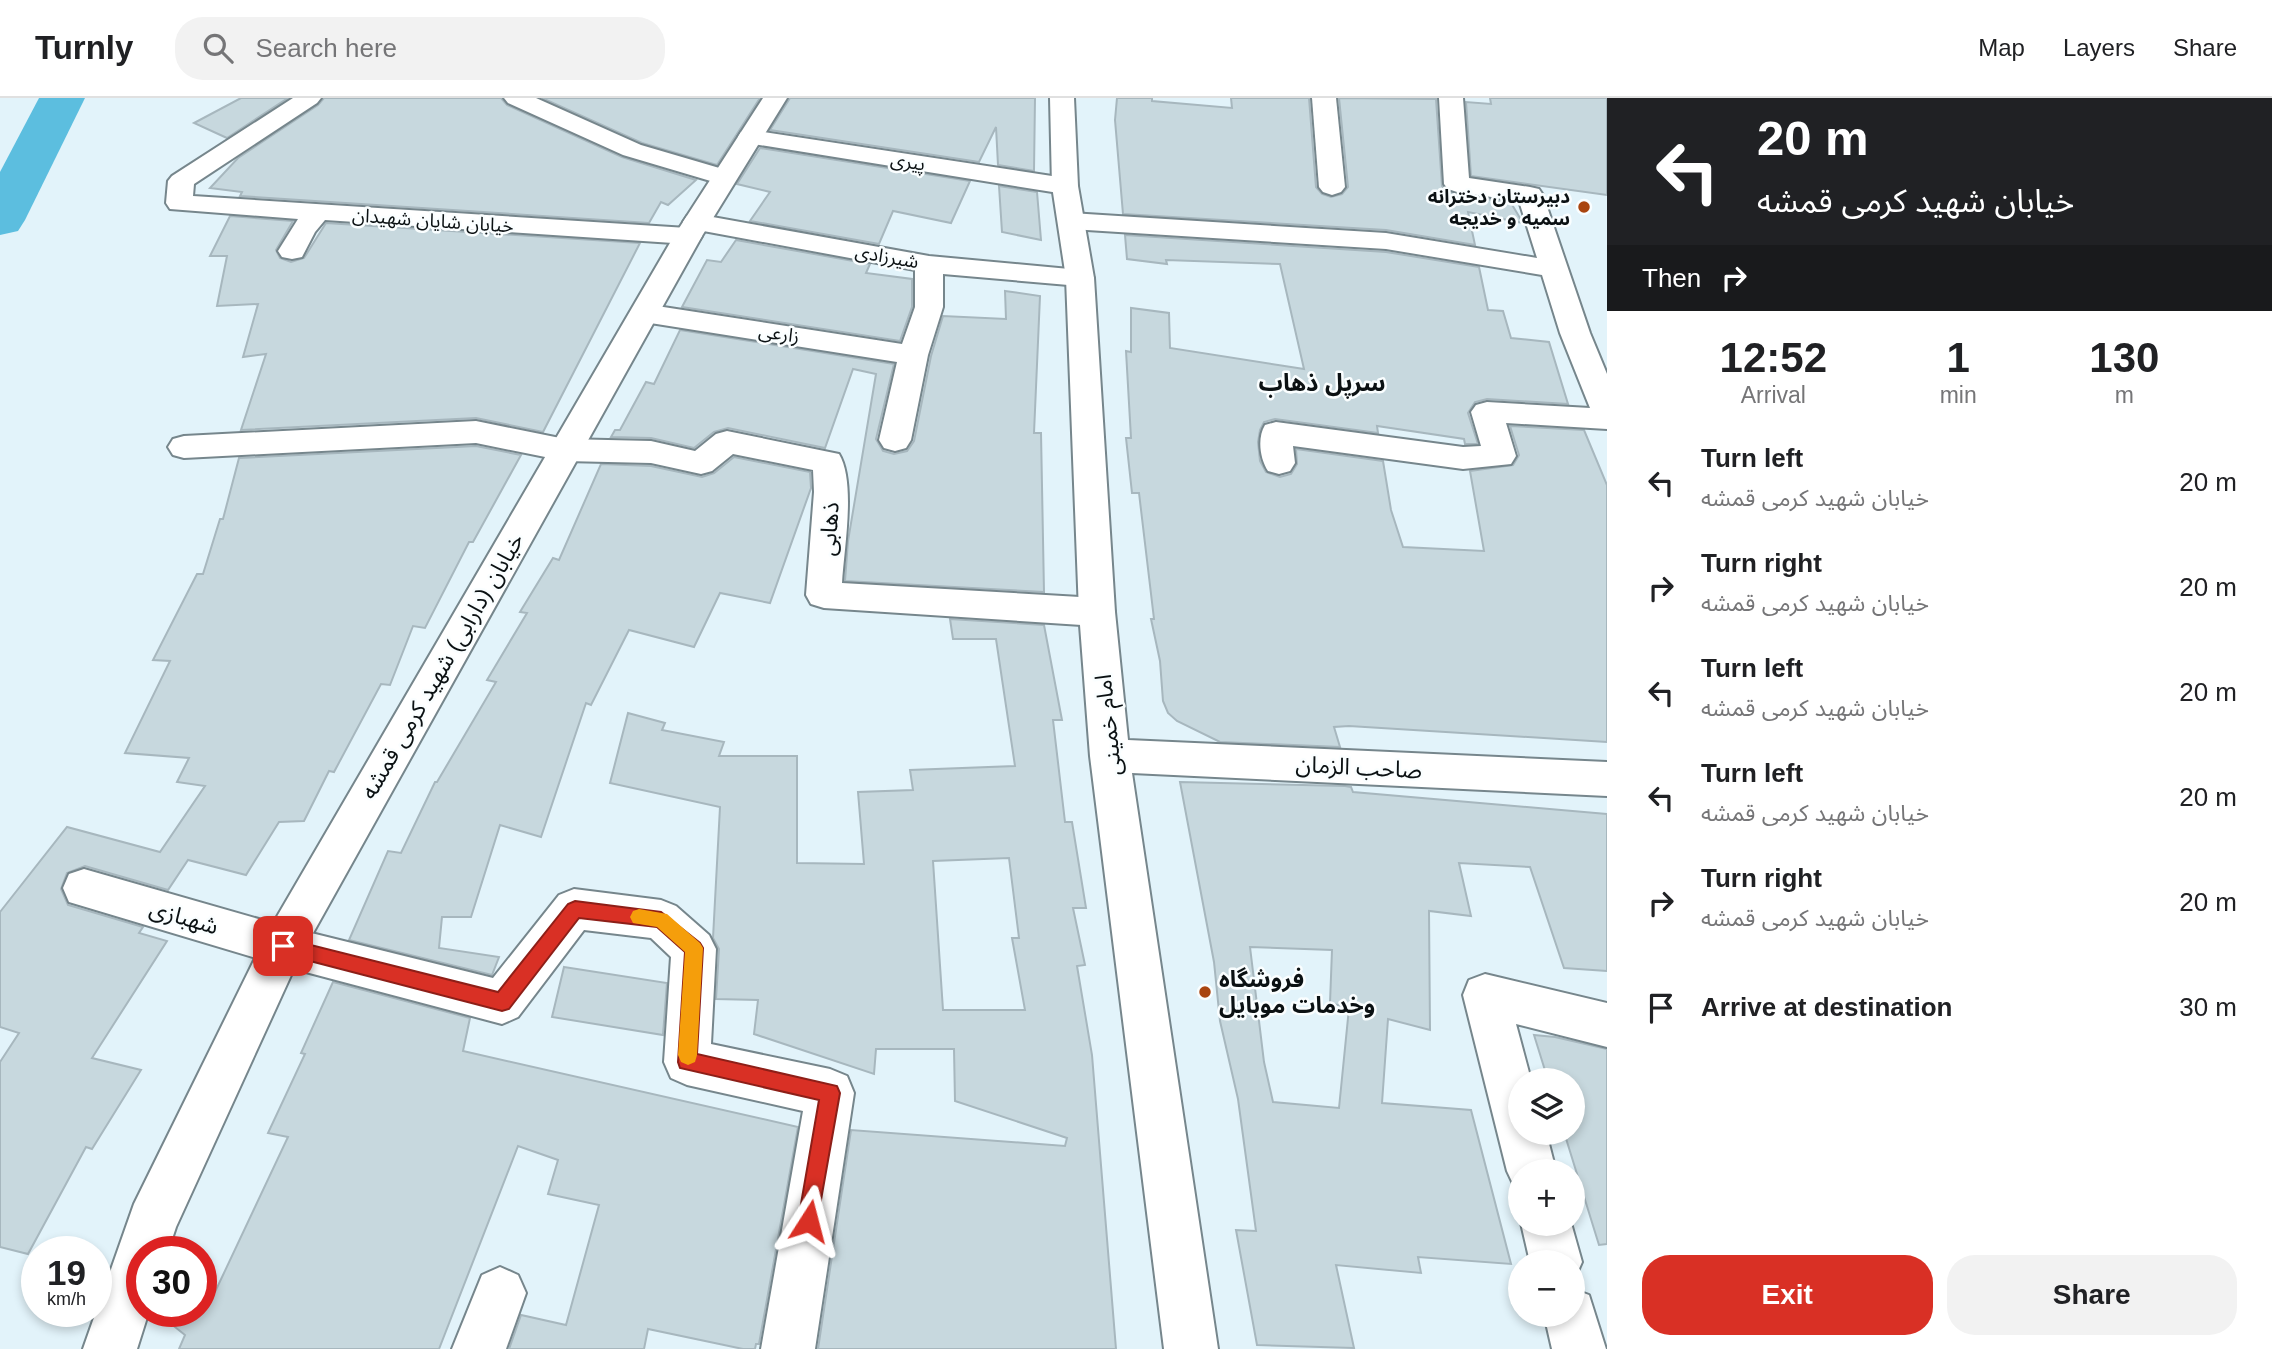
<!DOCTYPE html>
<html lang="en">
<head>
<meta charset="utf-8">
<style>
  :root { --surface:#fff; --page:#f2f2f2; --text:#202124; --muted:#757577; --line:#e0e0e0; --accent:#d93025 }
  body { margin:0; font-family:Arial,"Noto Sans Arabic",sans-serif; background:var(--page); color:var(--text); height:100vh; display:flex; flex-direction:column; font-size:26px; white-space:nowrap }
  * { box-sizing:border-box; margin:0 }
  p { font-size:23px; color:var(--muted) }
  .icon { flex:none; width:38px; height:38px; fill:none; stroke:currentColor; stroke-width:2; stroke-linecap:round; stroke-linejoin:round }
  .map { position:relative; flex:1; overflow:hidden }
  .side { display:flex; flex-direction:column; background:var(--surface); width:665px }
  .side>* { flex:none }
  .hud { background:#202124; color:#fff; overflow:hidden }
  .controls { position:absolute; left:1508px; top:970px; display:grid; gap:14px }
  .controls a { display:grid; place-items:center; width:77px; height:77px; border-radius:50%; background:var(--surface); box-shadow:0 4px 10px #0003; font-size:35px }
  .speed { position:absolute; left:21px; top:1138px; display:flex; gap:14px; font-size:35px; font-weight:700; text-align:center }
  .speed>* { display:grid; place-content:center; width:91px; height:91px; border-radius:50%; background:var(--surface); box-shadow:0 4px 10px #0003; line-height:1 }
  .speed small { font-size:18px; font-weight:400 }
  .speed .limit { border:10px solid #d22; background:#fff; color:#111 }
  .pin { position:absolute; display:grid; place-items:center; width:60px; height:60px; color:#fff; margin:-30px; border-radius:14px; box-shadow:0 4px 10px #0006 }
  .me { position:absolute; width:77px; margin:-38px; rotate:9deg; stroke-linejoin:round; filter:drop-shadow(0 0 5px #0008) }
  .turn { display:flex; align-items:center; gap:24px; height:147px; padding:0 35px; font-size:32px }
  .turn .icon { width:91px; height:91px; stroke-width:2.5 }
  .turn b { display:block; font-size:49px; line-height:60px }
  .then { display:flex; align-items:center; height:66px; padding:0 35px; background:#0003; gap:14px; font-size:26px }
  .eta { display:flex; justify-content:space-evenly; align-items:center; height:119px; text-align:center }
  .eta b { font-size:42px; font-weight:700; line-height:49px }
  .primary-button { display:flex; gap:14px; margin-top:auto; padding:14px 35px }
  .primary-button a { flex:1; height:80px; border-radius:28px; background:var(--accent); color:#fff; font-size:28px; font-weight:700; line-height:80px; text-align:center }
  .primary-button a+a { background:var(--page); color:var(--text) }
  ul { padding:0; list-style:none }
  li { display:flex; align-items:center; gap:21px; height:105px; padding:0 35px }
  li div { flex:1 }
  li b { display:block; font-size:26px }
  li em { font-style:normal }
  header { display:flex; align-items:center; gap:42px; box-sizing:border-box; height:98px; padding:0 35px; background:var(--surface); border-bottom:2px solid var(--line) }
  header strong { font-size:33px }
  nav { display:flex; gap:38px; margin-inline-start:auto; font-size:24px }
  .search { width:490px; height:63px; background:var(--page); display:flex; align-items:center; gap:18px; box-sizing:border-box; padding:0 24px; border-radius:28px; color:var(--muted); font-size:26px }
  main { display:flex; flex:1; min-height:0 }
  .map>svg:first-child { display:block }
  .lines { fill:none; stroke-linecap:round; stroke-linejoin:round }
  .river { fill:#5cbedf; fill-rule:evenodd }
  .building { fill:#c7d8de; stroke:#a7b7be; stroke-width:2; fill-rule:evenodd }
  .street-casing { stroke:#76868c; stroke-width:4 }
  .secondary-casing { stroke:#76868c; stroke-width:4 }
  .street { fill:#fff; fill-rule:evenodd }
  .secondary { fill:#fff; fill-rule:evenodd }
  .route { fill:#d93025; stroke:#8d1f18; stroke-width:2 }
  .slow { fill:#f59e0b }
  .poi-dot { fill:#a94510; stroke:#fafeff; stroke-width:2.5 }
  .labels { text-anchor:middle; stroke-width:5; stroke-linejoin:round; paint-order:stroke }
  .far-street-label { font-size:19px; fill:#0b1113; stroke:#fafeff }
  .far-poi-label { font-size:19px; font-weight:bold; fill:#0b1113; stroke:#fafeff; text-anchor:end }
  .street-label { font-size:23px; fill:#0b1113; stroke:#fafeff }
  .poi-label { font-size:23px; font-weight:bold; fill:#0b1113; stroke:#fafeff; text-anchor:start }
  .far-district-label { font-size:24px; font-weight:bold; fill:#0b1113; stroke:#fafeff }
</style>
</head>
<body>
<header>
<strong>Turnly</strong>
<div class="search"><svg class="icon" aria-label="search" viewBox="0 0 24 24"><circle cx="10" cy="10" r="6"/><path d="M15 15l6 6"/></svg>Search here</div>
<nav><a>Map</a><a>Layers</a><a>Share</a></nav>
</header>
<main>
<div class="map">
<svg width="1607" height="1251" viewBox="0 0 1607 1251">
  <rect width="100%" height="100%" fill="#e2f3fa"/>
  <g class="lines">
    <path class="river" d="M 39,0 L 85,0 L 25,122 L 18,133 L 0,137 L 0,74 Z"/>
  </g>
  <g class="building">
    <path d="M 241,0 L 288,0 L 227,40 L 194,25 Z"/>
    <path d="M 324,0 L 501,0 L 507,7 L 622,59 L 696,82 L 668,107 L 661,104 L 649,125 L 240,98 L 242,94 L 210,90 L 238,60 L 318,7 Z"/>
    <path d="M 542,0 L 760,0 L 717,67 L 642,45 Z"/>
    <path d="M 790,0 L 1035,0 L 1034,73 L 998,67 L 996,29 L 979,64 L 770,32 Z"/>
    <path d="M 1117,0 L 1152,0 L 1152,3 L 1232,10 L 1231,0 L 1309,0 L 1316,89 L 1322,96 L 1331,99 L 1342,96 L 1348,89 L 1339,0 L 1436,1 L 1442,88 L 1447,93 L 1456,96 L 1511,105 L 1523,125 L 1468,114 L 1475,147 L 1386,132 L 1123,116 L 1115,22 Z"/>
    <path d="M 1490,0 L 1607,0 L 1607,97 L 1471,78 L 1466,4 L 1491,6 Z"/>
    <path d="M 760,50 L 970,83 L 951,125 L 893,113 L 879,146 L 750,123 L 770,94 L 737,86 Z"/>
    <path d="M 999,88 L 1037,94 L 1041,142 L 1002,134 Z"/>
    <path d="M 230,118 L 293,123 L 276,152 L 280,160 L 291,164 L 304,160 L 326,125 L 640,145 L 543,334 L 476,320 L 241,332 L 266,256 L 243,259 L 258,206 L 217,208 L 227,158 L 210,158 Z"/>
    <path d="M 1125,137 L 1386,154 L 1479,169 L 1488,212 L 1503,213 L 1511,240 L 1549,244 L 1568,306 L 1487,301 L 1475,304 L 1468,315 L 1478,346 L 1465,346 L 1464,341 L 1377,328 L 1378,335 L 1275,321 L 1264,324 L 1260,332 L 1258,344 L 1260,363 L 1266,374 L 1280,379 L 1291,376 L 1297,366 L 1296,351 L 1383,363 L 1391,412 L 1403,449 L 1484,453 L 1470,373 L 1513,367 L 1519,357 L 1510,328 L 1584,332 L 1607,387 L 1607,644 L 1349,628 L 1334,629 L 1340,649 L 1220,644 L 1177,623 L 1168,615 L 1163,603 L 1160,563 L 1151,521 L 1154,521 L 1139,395 L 1132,395 L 1126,340 L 1131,340 L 1126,253 L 1131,254 L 1131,210 L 1169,215 L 1170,250 L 1304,271 L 1280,166 L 1166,162 L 1167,166 L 1127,161 Z"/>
    <path d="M 736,142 L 870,166 L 866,175 L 912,181 L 912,209 L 900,243 L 682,209 L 707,162 L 721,164 Z"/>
    <path d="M 1005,193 L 1040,198 L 1034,335 L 1041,335 L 1044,494 L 845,483 L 848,443 L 876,276 L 853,271 L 825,350 L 728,330 L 714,334 L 694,350 L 651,340 L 611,339 L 615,332 L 620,332 L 646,284 L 654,286 L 680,232 L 894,266 L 876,341 L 883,353 L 894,356 L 907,353 L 914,343 L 931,258 L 943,218 L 1006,221 Z"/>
    <path d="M 476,348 L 521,357 L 473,444 L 469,444 L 425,530 L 413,528 L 390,587 L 381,586 L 334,674 L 329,673 L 304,723 L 279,724 L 246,777 L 188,762 L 168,792 L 85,768 L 67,775 L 61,791 L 68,807 L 143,829 L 139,835 L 167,843 L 92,960 L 141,972 L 92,1051 L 86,1049 L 28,1156 L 0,1149 L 0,964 L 19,935 L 0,929 L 0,814 L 67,729 L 160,754 L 205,688 L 177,684 L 189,660 L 125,655 L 170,563 L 153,562 L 197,476 L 203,476 L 220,421 L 223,421 L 239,360 Z"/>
    <path d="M 734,359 L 810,374 L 811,390 L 770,505 L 720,495 L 694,549 L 629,532 L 591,607 L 586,605 L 541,739 L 500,727 L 471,819 L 442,819 L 439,850 L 499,859 L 492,877 L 349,842 L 388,753 L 401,755 L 435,684 L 437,684 L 496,584 L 487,582 L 527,515 L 520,514 L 553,460 L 559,462 L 601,366 L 651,368 L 702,379 L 714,375 Z"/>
    <path d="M 950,521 L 1044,527 L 1062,622 L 1053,622 L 1065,724 L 1072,724 L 1086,810 L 1073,810 L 1085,867 L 1077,868 L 1092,957 L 1116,1251 L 818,1251 L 851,1032 L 1065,1048 L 1067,1040 L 955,1003 L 954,951 L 876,951 L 874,976 L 754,936 L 758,902 L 716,901 L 719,851 L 713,840 L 720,709 L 610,685 L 628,615 L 665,625 L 662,632 L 724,644 L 719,658 L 797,658 L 797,765 L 864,766 L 858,694 L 913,692 L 910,672 L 1015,668 L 996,541 L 953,541 ZM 1009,760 L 1019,840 L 1012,840 L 1025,912 L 943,912 L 933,763 Z"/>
    <path d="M 1180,684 L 1345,688 L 1351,689 L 1353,694 L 1607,716 L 1607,873 L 1564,870 L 1530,769 L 1459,765 L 1471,818 L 1429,813 L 1430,932 L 1388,921 L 1382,1005 L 1471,1012 L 1511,1166 L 1418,1159 L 1421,1175 L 1336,1167 L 1354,1250 L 1257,1247 L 1236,1132 L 1256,1133 L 1238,1001 L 1220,923 L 1214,864 ZM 1250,849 L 1332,852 L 1330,905 L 1349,910 L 1339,1010 L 1273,1004 L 1264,964 Z"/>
    <path d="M 564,869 L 667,885 L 663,937 L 552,919 Z"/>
    <path d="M 333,884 L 470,920 L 463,953 L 798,1029 L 759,1246 L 756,1246 L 755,1251 L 743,1251 L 648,1231 L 644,1251 L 509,1251 L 521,1217 L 566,1227 L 599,1107 L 548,1096 L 558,1062 L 518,1048 L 439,1251 L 179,1251 L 185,1237 L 155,1213 L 201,1213 L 201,1193 L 215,1194 L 288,1039 L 268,1035 L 305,956 L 301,955 Z"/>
    <path d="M 1534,937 L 1555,939 L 1607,951 L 1607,1146 L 1599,1147 L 1564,1034 L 1573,1034 L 1573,982 L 1548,982 Z"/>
  </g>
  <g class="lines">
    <g class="street-casing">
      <g id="street">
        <path d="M 293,0 L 321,0 L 317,5 L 194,86 L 193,98 L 687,130 L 683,124 L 687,118 L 696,116 L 929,158 L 1080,172 L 1090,174 L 1094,180 L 1090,186 L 1080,188 L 943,176 L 943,209 L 928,257 L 911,342 L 906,350 L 895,353 L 884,350 L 879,342 L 897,264 L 644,224 L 634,221 L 630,215 L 634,209 L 644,206 L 902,246 L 915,209 L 915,172 L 698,132 L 702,138 L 698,144 L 688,146 L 325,122 L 315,134 L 302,159 L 292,161 L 282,159 L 278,153 L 298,121 L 170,111 L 166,105 L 168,83 L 172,78 Z"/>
        <path d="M 504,0 L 536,0 L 641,47 L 733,74 L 737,79 L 733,84 L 724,87 L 623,57 L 508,5 Z"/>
        <path d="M 1312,0 L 1336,0 L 1345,89 L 1341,94 L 1332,97 L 1323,94 L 1319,89 Z"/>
        <path d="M 1439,0 L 1463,0 L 1469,80 L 1530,89 L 1539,91 L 1543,97 L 1590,235 L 1607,276 L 1607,331 L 1506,325 L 1516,358 L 1511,366 L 1463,371 L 1293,348 L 1295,365 L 1290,373 L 1279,376 L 1268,373 C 1260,361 1257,340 1265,327 L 1276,324 L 1463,349 L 1481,348 L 1471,314 L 1476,307 L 1487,304 L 1590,310 L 1560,235 L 1542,177 L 1386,151 L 1071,131 L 1062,129 L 1058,123 L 1062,117 L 1071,115 L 1386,135 L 1537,160 L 1519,103 L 1457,94 L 1448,91 L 1444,86 Z"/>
        <path d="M 750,32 L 1065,80 L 1074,83 L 1078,88 L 1074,93 L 1065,96 L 741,44 L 738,39 L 741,34 Z"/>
        <path d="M 476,323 L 565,341 L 651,343 L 695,353 L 716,336 L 727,333 L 839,356 C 856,384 844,451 842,485 L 1097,500 L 1110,504 L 1115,514 L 1110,524 L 1097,528 L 824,510 L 811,506 L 806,497 L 814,394 L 813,372 L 733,356 L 712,373 L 701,376 L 651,365 L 565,363 L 476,345 L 184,360 L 173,357 L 168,349 L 173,341 L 184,338 Z"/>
        <path d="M 84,771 L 283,828 L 493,880 L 559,797 L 574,791 L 661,802 L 676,808 L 709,837 L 716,851 L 711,946 L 830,971 L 847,978 L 854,995 L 815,1251 L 761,1251 L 803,1013 L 687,987 L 671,980 L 664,964 L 671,859 L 651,840 L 584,832 L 518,919 L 502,926 L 283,868 L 69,804 L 63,790 L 69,776 Z"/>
        <path d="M 1485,876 L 1607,905 L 1607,949 L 1516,926 L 1531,982 L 1521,982 L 1521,1034 L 1546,1034 L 1556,1073 L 1521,1073 L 1521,1093 L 1515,1090 L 1507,1073 L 1463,897 L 1469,882 Z"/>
        <path d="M 1521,1125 L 1571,1125 L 1582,1164 L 1574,1182 L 1573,1164 L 1530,1164 Z"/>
        <path d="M 500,1169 L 518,1177 L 526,1195 L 506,1251 L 452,1251 L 482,1177 Z"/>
        <path d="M 1573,1191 L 1589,1197 L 1606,1251 L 1552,1251 L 1544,1216 L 1573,1216 Z"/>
      </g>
    </g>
    <g class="secondary-casing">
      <g id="secondary">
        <path d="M 763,0 L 787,0 L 702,138 L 298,862 L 176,1129 L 168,1153 L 142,1153 L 142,1213 L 149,1213 L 137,1251 L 83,1251 L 134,1106 L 268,834 L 674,138 Z"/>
        <path d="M 1050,0 L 1074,0 L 1078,88 L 1094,180 L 1115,514 L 1128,642 L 1607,664 L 1607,698 L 1132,675 L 1218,1251 L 1164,1251 L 1090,658 L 1079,514 L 1066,180 L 1052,88 Z"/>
      </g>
    </g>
    <use href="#street" class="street"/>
    <use href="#secondary" class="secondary"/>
  </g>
  <path class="route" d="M 575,803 L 661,814 L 700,845 L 703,850 L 697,956 L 837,988 L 840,995 L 816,1130 L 809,1133 L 802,1130 L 798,1123 L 819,1002 L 680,970 L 678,964 L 685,854 L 657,829 L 579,820 L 509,911 L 502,913 L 283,856 L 277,854 L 274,848 L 277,842 L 283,840 L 498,894 L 568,806 Z"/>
  <path class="slow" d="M 639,811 L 667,816 L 700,845 L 703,850 L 697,957 L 695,964 L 688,967 L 681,964 L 678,957 L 685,854 L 657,829 L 633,825 L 630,819 L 633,813 Z"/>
  <g class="poi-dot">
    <circle cx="1584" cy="109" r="7"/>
    <circle cx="1205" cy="894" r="7"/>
  </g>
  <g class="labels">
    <g class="far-street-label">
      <text transform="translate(908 63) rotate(9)" y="7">پیری</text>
      <text transform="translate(433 122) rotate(4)" y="7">خیابان شایان شهیدان</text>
      <text transform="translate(887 158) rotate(10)" y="7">شیرزادی</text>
      <text transform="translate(779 235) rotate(8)" y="7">زارعی</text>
    </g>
    <g class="far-poi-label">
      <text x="1570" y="105">دبیرستان دخترانه<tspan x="1570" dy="22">سمیه و خدیجه</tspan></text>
    </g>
    <g class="street-label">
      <text transform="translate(829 431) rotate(-86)" y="8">ذهابی</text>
      <text transform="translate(442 568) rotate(-60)" y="8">خیابان (دارابی) شهید کرمی قمشه</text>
      <text transform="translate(1108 627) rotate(-96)" y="8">امام خمینی</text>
      <text transform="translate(1359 669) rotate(3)" y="8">صاحب الزمان</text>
      <text transform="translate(184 819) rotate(16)" y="8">شهبازی</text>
    </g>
    <g class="poi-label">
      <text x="1219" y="889">فروشگاه<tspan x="1219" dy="26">وخدمات موبایل</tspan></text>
    </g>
    <g class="far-district-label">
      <text x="1322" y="293">سرپل ذهاب</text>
    </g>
  </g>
</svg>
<div class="controls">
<a><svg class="icon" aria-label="layers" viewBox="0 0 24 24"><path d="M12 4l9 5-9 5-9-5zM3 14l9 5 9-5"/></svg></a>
<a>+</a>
<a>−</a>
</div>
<div class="speed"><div>19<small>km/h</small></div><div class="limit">30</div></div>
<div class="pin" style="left:283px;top:848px;background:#d93025"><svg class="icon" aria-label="arrive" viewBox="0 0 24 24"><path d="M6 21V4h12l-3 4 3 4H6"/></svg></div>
<svg class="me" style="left:809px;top:1123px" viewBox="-20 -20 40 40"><path d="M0-17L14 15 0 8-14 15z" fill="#d93025" stroke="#fff" stroke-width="4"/></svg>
</div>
<section class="side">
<div class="hud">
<div class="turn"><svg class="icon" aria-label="left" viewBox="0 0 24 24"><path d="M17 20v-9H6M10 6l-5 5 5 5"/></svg><div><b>20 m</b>خیابان شهید کرمی قمشه</div></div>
<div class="then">Then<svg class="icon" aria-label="right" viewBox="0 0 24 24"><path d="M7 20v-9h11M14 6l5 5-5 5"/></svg></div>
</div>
<div class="eta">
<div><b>12:52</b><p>Arrival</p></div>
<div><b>1</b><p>min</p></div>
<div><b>130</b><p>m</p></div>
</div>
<ul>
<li><svg class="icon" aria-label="left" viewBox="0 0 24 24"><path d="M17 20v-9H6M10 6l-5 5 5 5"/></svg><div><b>Turn left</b><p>خیابان شهید کرمی قمشه</p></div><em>20 m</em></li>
<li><svg class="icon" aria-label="right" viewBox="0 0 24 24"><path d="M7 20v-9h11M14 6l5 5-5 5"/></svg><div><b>Turn right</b><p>خیابان شهید کرمی قمشه</p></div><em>20 m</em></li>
<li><svg class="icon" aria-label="left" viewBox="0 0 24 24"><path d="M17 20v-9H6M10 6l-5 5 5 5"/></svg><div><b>Turn left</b><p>خیابان شهید کرمی قمشه</p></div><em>20 m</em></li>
<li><svg class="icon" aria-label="left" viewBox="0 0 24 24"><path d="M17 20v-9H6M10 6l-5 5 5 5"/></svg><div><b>Turn left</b><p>خیابان شهید کرمی قمشه</p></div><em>20 m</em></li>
<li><svg class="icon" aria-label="right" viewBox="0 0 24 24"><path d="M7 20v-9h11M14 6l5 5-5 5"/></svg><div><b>Turn right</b><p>خیابان شهید کرمی قمشه</p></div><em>20 m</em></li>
<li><svg class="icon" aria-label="arrive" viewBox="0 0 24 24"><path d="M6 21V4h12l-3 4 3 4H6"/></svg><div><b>Arrive at destination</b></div><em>30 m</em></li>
</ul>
<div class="primary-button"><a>Exit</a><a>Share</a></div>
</section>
</main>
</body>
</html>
